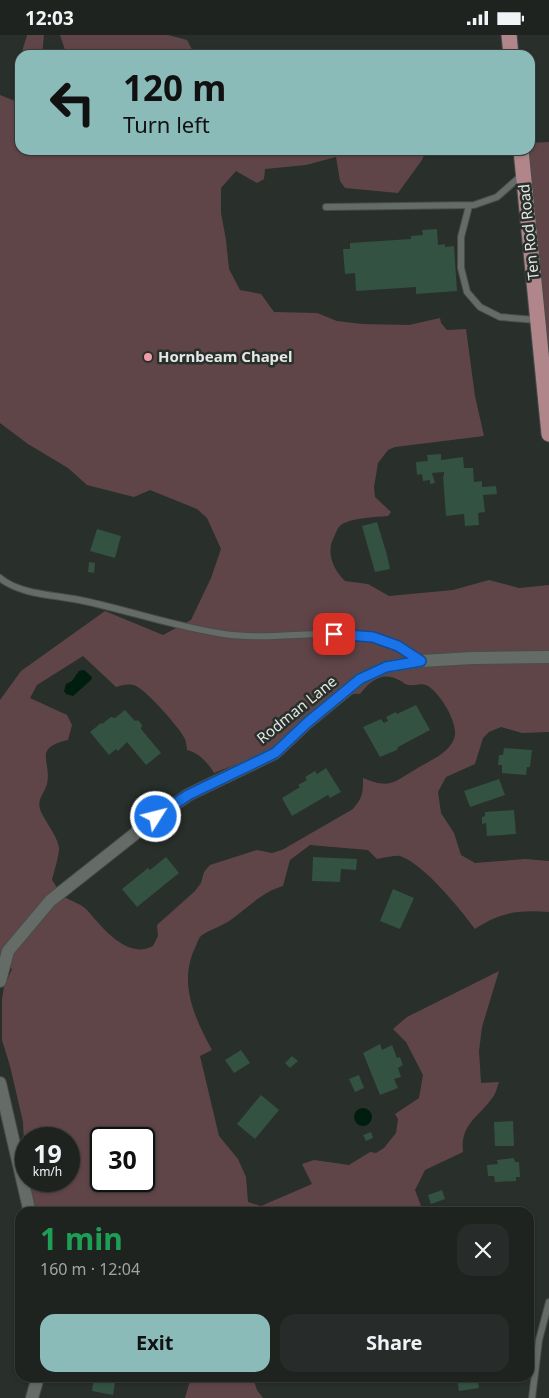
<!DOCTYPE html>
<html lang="en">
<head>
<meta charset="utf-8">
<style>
  :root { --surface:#1f2320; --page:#272b29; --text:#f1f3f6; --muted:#a1a4a5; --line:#3c403e; --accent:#8bbbb9 }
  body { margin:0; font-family:"Noto Sans",sans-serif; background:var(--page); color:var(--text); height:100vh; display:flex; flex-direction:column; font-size:19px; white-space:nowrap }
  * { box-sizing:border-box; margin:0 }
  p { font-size:16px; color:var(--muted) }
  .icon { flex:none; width:28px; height:28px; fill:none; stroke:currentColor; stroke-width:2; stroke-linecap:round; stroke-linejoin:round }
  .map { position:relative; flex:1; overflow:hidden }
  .details { position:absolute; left:15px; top:1172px; width:519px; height:175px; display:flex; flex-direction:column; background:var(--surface); border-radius:15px; box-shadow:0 1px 4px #0004,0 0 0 1px var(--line) }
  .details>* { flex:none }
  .banner { position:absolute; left:15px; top:15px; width:520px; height:105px; border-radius:15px; box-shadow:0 1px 4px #0004,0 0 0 1px var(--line); background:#8bbbb9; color:#111; overflow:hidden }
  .speed { position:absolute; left:15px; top:1092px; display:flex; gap:10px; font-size:25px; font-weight:700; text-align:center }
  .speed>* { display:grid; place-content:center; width:65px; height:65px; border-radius:50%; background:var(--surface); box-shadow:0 1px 4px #0004,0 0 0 1px var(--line); line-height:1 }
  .speed small { font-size:12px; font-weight:400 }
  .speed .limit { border:2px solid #111; border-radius:8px; background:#fff; color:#111 }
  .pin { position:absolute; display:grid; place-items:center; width:42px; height:42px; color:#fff; margin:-21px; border-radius:10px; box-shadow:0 2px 8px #0006 }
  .me { position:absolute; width:55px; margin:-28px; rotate:54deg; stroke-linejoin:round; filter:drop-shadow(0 0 4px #0008) }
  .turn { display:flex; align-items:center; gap:18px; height:105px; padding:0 25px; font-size:22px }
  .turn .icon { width:65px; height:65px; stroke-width:2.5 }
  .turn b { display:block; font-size:35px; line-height:42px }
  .round { display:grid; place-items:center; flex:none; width:52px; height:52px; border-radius:15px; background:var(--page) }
  .overview { display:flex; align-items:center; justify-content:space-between; height:85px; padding:0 25px }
  h1 { font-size:30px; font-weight:700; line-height:38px; color:#1e9e55 }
  .primary-button { display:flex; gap:10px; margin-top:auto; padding:10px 25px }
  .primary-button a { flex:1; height:58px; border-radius:15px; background:var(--accent); color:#111; font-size:20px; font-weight:700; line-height:58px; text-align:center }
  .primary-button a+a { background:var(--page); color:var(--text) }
  .status { display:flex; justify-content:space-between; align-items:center; height:35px; padding:0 25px; background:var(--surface); direction:ltr }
  .status svg { height:14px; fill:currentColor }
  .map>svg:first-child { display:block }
  .green { fill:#604548; fill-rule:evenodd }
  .water { fill:#001e10 }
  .building { fill:#335241 }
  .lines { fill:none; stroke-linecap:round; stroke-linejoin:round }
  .lane-casing { stroke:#484d4a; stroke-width:8 }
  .street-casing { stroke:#484d4a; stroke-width:14 }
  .primary-casing { stroke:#484d4a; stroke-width:17 }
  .lane { stroke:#656c68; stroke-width:6 }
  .street { stroke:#656c68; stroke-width:12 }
  .primary { stroke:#b0868b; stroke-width:15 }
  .route-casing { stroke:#114b97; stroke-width:12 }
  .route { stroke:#1a73e8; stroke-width:9 }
  .poi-dot { fill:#f39aa8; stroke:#292f2b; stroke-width:2 }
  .labels { text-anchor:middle; stroke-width:5; stroke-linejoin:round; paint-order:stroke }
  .street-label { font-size:15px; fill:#e3e7e5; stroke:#292f2b }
  .poi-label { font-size:15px; font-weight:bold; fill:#e3e7e5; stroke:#292f2b; text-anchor:start }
</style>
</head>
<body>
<div class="status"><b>12:03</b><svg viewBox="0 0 49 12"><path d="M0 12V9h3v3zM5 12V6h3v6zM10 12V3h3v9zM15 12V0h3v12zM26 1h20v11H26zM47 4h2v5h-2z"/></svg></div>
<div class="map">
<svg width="549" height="1363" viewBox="0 0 549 1363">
  <rect width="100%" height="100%" fill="#292f2b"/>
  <g class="green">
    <path d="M 27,0 L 44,0 L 42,20 L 21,20 Z"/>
    <path d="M 60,0 L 168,0 L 187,5 L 195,20 L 69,20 L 66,18 Z"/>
    <path d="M 0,60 L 20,68 L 20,115 L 426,115 L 422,125 L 398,158 L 345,153 L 340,146 L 336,122 L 306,130 L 265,134 L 264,144 L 257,148 L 236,136 L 221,153 L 221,178 L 226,205 L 229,234 L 240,255 L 261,259 L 274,277 L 317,278 L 337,286 L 362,289 L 409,290 L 440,283 L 441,288 L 447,295 L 466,294 L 475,361 L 484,401 L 395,412 L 388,415 L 378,428 L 374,452 L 375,462 L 391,477 L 388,481 C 376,482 350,483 341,490 C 338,492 336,497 335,500 C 325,517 333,534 345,546 L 368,549 L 389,561 L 453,555 L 489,545 L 519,553 L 549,550 L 549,697 L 522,698 L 501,692 L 489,697 L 483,703 L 475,729 L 446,742 L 438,757 L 441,778 L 454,798 L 461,820 L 475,828 L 525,824 L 549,826 L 549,877 C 519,875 500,877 475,894 C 460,874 424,829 400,821 C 394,820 384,823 377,824 L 368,815 L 310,810 L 290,825 L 283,851 C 264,856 248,872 232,884 C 223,891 211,894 202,900 C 198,903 197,909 195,913 C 178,948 195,984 212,1015 L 200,1021 L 219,1101 L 238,1124 L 246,1142 L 248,1167 L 261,1171 L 312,1149 L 302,1129 L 314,1125 L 349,1130 L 370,1117 L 376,1118 L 384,1113 L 396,1098 L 398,1084 L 395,1079 L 419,1063 L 423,1040 L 406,1007 L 393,994 L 407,982 L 499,936 L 482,992 L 479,1016 L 481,1048 L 499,1047 C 497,1052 496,1058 493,1062 C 479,1082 460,1089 463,1117 L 425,1135 L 415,1155 L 421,1171 L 430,1177 L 37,1177 L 29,1146 L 69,1146 L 69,1104 L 26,1104 L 26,1130 L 24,1109 L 23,1087 L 10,1031 L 2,1005 L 2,964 L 4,952 L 12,934 L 5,926 L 0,925 L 0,665 L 21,636 L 105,576 L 163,600 L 191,585 L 211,543 L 221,514 L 207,483 L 197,474 L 150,455 L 134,462 L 87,450 L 68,433 L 28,409 L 0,388 ZM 83,621 L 116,652 C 123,650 129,648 136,651 C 146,655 180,693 185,704 C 186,707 187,712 187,715 C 198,717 209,729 214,738 C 232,731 251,724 268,715 C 291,702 334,655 360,659 C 370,646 382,636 399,645 C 402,646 405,650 409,650 C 416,651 421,647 428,651 C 440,658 460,690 454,704 C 448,719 429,726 416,734 C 393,748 389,754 363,743 C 363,758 363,762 353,774 L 282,815 L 272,818 L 257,815 L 210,830 L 204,837 L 201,848 L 195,856 L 157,890 L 158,901 L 153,911 C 127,925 102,892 87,875 C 82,869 70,866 63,861 C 59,858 56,850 52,845 C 54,836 58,825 59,815 C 60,804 43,784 40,774 C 37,764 45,757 47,749 C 52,726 32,713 68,705 L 72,690 L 67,680 L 30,663 L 37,650 ZM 101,1104 L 144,1104 L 144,1146 L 101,1146 Z"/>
    <path d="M 549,107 L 549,381 L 528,115 L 530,115 L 530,108 Z"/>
    <path d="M 191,1342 L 253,1343 L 257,1355 L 263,1363 L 185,1363 Z"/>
  </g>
  <g class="water">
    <path d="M 84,635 L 92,642 L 91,645 L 73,661 L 66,659 L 64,656 L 66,649 L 72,646 L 79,636 Z"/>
    <circle cx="363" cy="1082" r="9"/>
  </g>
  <g class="building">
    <path d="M 437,194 L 438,210 L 445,209 L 445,212 L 454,211 L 457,256 L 416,259 L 416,252 L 356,256 L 355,238 L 345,239 L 343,214 L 350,214 L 350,208 L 411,204 L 411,201 L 423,200 L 422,195 Z"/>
    <path d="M 441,419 L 441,425 L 463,422 L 464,433 L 473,433 L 474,447 L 482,446 L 482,452 L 496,451 L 497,459 L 483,460 L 485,477 L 478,478 L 479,490 L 465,491 L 464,479 L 446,481 L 443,441 L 444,441 L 444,437 L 432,438 L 435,448 L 430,449 L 430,445 L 423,446 L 422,439 L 417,440 L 416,427 L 428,426 L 427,420 Z"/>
    <path d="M 377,487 L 387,520 L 390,534 L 375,537 L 362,491 Z"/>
    <path d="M 97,494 L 121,501 L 115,523 L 90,516 Z"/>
    <path d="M 89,527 L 95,528 L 94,538 L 88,537 Z"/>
    <path d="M 416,670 L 430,695 L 398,712 L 397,715 L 380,722 L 363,692 L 381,684 L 384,688 L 388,686 L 386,682 L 396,677 L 397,679 Z"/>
    <path d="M 125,675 L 134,685 L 136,686 L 138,685 L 142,690 L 141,694 L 161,718 L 146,730 L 127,707 L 118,716 L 116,714 L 109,720 L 90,697 L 101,688 L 102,689 L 111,682 L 115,683 Z"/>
    <path d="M 504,713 L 532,715 L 530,732 L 527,732 L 526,740 L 502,738 L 502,730 L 498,730 L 499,720 L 503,720 Z"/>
    <path d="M 326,733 L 341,757 L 330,763 L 328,760 L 292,781 L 282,763 L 300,752 L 298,750 L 307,745 L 305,742 L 315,736 L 317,739 Z"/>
    <path d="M 499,744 L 505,760 L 470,772 L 464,756 Z"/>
    <path d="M 514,775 L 516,799 L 487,801 L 486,788 L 482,789 L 482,782 L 485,781 L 485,777 Z"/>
    <path d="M 166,822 L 179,838 L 137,872 L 122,854 L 148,833 L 150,835 Z"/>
    <path d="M 313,822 L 357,824 L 356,835 L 341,834 L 340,847 L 312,846 Z"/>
    <path d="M 393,854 L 414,863 L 400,894 L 380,886 Z"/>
    <path d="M 380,1009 L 382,1015 L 392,1010 L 397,1023 L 400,1022 L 403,1030 L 398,1033 L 401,1042 L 394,1044 L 398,1053 L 380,1060 L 363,1018 Z"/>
    <path d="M 241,1015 L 250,1028 L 234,1038 L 225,1025 Z"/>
    <path d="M 292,1021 L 298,1026 L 290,1033 L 285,1028 Z"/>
    <path d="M 359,1040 L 364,1053 L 355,1057 L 349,1044 Z"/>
    <path d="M 261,1060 L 279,1075 L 255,1104 L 237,1089 Z"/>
    <path d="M 513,1086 L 514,1111 L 495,1111 L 494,1087 Z"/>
    <path d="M 371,1097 L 373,1103 L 366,1106 L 363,1100 Z"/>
    <path d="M 514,1123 L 515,1127 L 519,1127 L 520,1142 L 516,1142 L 516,1146 L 495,1147 L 494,1141 L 488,1141 L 487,1130 L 498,1129 L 497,1125 Z"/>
    <path d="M 442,1155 L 445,1164 L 431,1169 L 428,1160 Z"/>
    <path d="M 94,1342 L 116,1342 L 113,1360 L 92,1356 Z"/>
    <path d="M 457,1342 L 477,1342 L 479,1353 L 459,1356 Z"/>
  </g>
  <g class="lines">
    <g class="lane-casing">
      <g id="lane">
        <path d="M 469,171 L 461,202 L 461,233 L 467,257 L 480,272 L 500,282 L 536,285"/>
        <path d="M 326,172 L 474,170 L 497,162 L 522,140"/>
        <path d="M 0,543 C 20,560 58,560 84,566 C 131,576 176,592 224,599 C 273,606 324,593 372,602 C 390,605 405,616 420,626"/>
        <path d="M 532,1363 L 539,1305 L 549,1267"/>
      </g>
    </g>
    <g class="street-casing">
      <g id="street">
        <path d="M 0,946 L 8,916 L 50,866 L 141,794 L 188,760 L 275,718 L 308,687 L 360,644 L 386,632 L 421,626 L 473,623 L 549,622"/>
        <path d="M 0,1048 L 30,1178"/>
        <path d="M 32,1363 L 38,1342"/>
      </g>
    </g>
    <g class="primary-casing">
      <g id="primary">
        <path d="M 509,0 L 511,20"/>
        <path d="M 521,115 L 549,399"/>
      </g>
    </g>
    <use href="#lane" class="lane"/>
    <use href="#street" class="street"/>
    <use href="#primary" class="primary"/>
  </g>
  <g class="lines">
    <g class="route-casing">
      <path id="route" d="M 156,782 L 188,760 L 275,718 L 308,687 L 360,644 L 386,632 L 421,626 L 398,611 L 373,602 L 334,599"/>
    </g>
    <use href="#route" class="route"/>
  </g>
  <circle class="poi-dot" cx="148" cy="322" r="5"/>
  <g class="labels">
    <g class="street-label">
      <text transform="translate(529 197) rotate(-96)" y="5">Ten Rod Road</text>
      <text transform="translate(297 675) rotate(-39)" y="5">Rodman Lane</text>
    </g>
    <g class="poi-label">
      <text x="158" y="327">Hornbeam Chapel</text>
    </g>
  </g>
</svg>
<div class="speed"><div>19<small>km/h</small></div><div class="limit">30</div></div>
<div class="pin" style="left:334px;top:599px;background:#d93025"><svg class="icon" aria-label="arrive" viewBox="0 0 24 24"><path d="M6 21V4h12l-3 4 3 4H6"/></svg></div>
<svg class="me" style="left:156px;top:782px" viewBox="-20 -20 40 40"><circle r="17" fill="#1a73e8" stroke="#fff" stroke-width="3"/><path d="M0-11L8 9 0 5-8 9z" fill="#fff"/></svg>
<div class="banner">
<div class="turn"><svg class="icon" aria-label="left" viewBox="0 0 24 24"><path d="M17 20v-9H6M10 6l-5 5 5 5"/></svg><div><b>120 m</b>Turn left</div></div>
</div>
<section class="details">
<div class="overview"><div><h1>1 min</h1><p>160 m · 12:04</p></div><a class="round"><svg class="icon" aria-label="close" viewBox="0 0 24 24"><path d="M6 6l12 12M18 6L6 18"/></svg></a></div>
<div class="primary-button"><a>Exit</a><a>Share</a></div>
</section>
</div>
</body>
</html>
